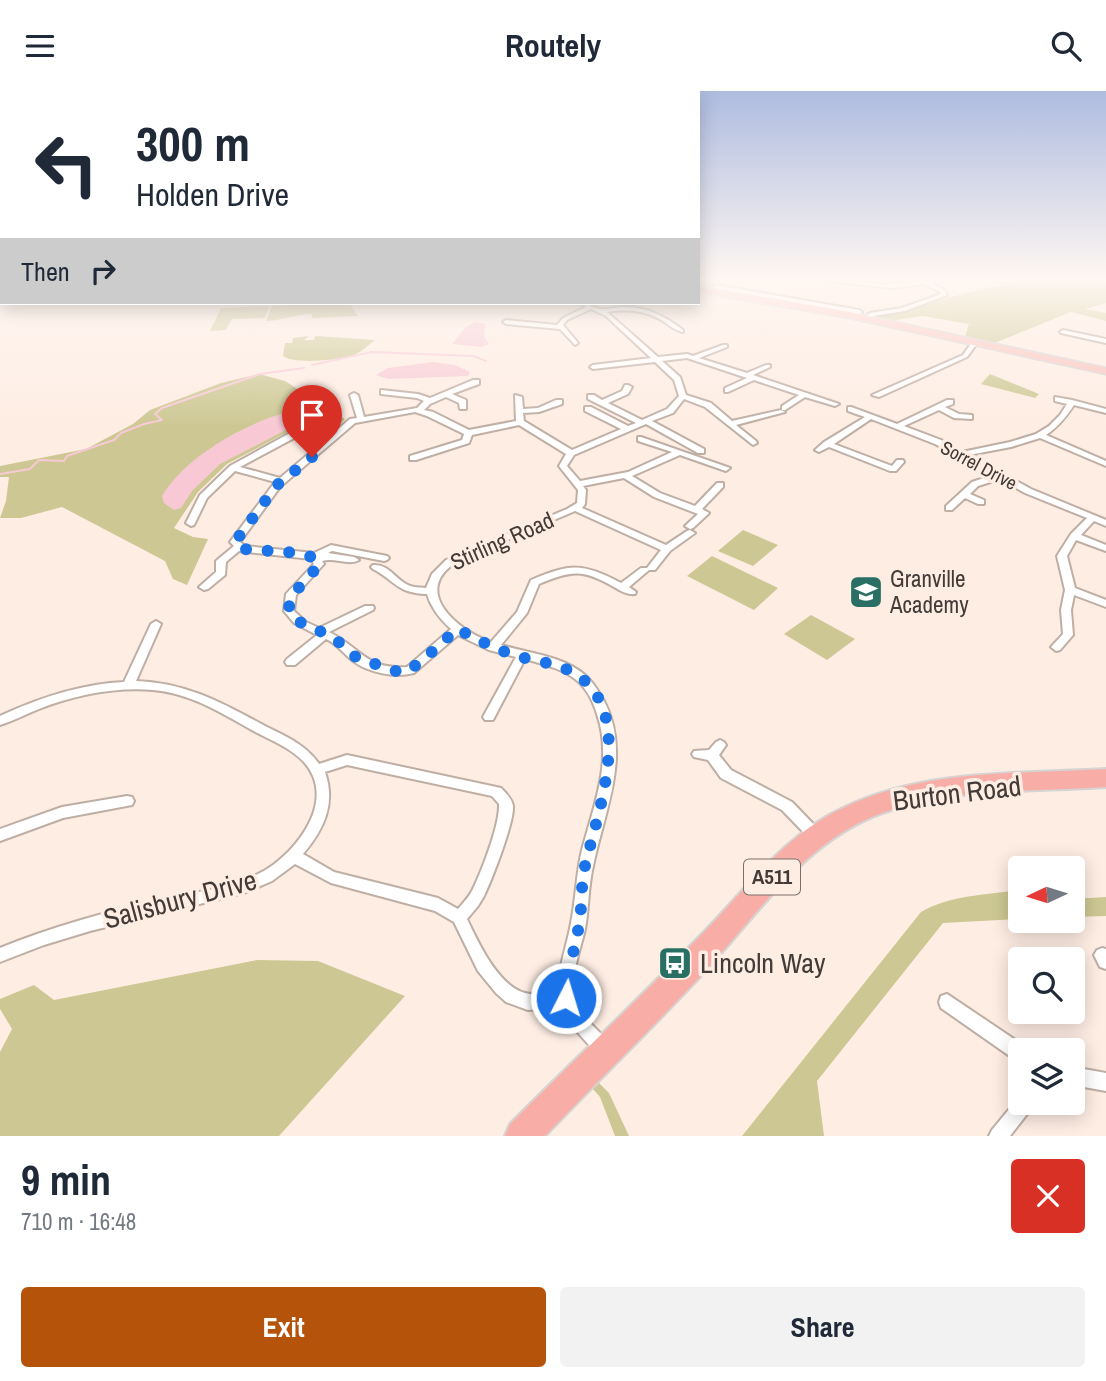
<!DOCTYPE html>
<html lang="en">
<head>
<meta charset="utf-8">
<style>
  :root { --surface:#fff; --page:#f2f2f3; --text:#1f2937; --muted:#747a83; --accent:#b45309 }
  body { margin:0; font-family:"Archivo Narrow",sans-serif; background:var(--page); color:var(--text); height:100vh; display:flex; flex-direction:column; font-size:26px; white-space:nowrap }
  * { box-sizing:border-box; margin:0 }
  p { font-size:23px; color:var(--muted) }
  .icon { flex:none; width:38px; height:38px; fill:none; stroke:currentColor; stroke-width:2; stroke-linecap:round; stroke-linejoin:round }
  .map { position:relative; height:1045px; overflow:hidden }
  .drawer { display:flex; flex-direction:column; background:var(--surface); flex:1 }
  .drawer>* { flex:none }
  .guide { position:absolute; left:0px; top:0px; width:700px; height:214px; box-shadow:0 4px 18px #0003; background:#fff; color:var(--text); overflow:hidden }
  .needle { width:46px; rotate:266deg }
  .buttons { position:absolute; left:1008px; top:765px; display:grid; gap:14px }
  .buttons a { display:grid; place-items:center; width:77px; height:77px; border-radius:7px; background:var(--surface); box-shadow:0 4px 18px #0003; font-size:35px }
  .pin { position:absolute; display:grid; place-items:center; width:60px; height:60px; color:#fff; margin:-72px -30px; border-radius:50% 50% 50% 0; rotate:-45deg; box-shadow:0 0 7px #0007 }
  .pin .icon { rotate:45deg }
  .me { position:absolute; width:77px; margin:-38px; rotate:5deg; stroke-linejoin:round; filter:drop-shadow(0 0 5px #0008) }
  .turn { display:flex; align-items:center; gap:24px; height:147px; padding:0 21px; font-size:32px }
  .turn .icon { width:91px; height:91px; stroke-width:2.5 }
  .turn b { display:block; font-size:49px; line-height:60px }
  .then { display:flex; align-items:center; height:66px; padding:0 21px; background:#0003; gap:14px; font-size:26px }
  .round { display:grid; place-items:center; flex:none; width:74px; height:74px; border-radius:7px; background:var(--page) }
  .head { display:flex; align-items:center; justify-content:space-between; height:119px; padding:0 21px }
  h1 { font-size:42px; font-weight:700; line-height:52px }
  .action { display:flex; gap:14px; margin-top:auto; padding:14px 21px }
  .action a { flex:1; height:80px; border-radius:7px; background:var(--accent); color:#fff; font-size:28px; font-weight:700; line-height:80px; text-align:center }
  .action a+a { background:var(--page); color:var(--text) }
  header { display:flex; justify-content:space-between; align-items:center; height:91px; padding:0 21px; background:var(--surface); font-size:32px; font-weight:700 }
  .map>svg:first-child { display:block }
  .green { fill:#cdc893 }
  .water { fill:#f8c9d5 }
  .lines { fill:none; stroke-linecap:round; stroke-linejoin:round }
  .stream { stroke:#f8c9d5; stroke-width:2 }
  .minor-casing { stroke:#beaea4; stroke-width:4 }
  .primary-casing { stroke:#d5d4d3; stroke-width:3 }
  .trunk-casing { stroke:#d5d4d3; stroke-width:4 }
  .minor { fill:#fff; fill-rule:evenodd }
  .primary { fill:#fac2bd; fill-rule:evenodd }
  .trunk { fill:#f8aea7; fill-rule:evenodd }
  .route { stroke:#1a73e8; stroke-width:12; stroke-dasharray:0 21.6 }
  .labels { text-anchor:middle; stroke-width:7; stroke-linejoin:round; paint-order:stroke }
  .far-street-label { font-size:19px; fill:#423b38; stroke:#feede3 }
  .shield { fill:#feede3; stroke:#7a706b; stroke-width:2 }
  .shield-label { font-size:21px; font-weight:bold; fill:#423b38 }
  .street-label { font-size:23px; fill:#423b38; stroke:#feede3 }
  .poi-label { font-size:23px; fill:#423b38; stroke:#feede3; text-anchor:start }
  .near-street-label { font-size:28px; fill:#423b38; stroke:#feede3 }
  .near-poi-label { font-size:28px; fill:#423b38; stroke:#feede3; text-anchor:start }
</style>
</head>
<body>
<header><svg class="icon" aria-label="menu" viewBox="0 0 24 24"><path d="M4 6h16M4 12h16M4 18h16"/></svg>Routely<svg class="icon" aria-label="search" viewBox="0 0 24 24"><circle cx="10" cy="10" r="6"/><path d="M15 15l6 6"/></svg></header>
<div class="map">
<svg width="1106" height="1045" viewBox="0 0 1106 1045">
  <rect width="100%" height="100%" fill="#feede3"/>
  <g class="green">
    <path d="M 1018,189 L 1106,189 L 1106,212 L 1085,218 L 1106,222 L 1106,230 L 1071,221 L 992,253 L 965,246 L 969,233 L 923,225 L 888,230 L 871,226 L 991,196 L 1011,194 Z"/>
    <path d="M 331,212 L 349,212 L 358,225 L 312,227 L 312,223 C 296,223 284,229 266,230 L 272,215 Z"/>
    <path d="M 269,215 L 265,227 L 232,228 L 226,239 L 210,240 L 221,217 Z"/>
    <path d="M 309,245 L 304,249 L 314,249 L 315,245 L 375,249 C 369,253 363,260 356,263 C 343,269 295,274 283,265 L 285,252 L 292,252 L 293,247 Z"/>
    <path d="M 259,283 L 285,290 L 345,328 L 334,339 L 297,336 L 227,373 L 198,401 L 174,437 L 193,446 L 208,448 L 187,494 L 173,488 L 165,470 L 62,416 L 21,427 L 0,427 L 6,410 L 9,386 L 0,386 L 0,375 L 86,358 L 133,333 L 150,319 L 221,292 Z"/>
    <path d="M 990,283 L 1039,303 L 1035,307 L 981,293 Z"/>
    <path d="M 743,439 L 778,454 L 753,475 L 718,460 Z"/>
    <path d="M 712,465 L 778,497 L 754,519 L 687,485 Z"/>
    <path d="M 811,524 L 855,548 L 827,569 L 784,543 Z"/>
    <path d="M 1020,799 L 1020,828 L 943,832 L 817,990 L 824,1045 L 742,1045 L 921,821 C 950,804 987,804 1020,799 Z"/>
    <path d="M 1106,806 L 1106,825 L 1073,826 L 1073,808 Z"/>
    <path d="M 257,869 L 318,870 L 405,905 L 279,1045 L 0,1045 L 0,961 L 12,938 L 0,918 L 0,908 L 34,894 L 54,909 Z"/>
    <path d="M 598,991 L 609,1002 L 629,1045 L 615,1045 L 600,1006 L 592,997 Z"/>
  </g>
  <g class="water">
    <path d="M 475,231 L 485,233 L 484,245 L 489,253 L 482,256 L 452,253 L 466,236 Z"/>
    <path d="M 433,271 L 455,274 L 470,281 L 468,285 L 388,288 L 376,284 L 388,277 Z"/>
    <path d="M 299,319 L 312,322 L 309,327 L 220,373 L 192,400 L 181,417 L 174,419 L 164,412 L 162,405 C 185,365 254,326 299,319 Z"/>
  </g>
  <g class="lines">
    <g class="stream">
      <path d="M 312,274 L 372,261 L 473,265 L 486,270"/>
      <path d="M 0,383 L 30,378 L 39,369 L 64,370 L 67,365 L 114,349 L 121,342 L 144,333 L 162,329 L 155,323 L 162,317 L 260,283 L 304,277"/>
    </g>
    <g class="minor-casing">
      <g id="minor">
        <path d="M 821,189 C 845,189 871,194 894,193 C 911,192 928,189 945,189 L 930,192 L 943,198 L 947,204 L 905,220 L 874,225 L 865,230 L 862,228 L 870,222 L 902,217 L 941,203 L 939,200 L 924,193 L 892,197 Z"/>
        <path d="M 996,189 L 1005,189 L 1006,190 L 1003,192 Z"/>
        <path d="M 716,194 L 859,219 L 862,221 L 859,223 L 714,197 L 713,196 Z"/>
        <path d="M 580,212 C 589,212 593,217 601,218 C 607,219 616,216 623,216 C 646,215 665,225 683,239 L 683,241 C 676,240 670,235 663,230 C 645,219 627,218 607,221 L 658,266 L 687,263 L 693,265 L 723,254 L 727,254 L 727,256 L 699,267 L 747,282 L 766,274 L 770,274 L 770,276 L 753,284 L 839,313 L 835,315 L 805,306 L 785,319 L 782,319 L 782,315 L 799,304 L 754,289 L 728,301 L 725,301 L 725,297 L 747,287 L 687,267 L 662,270 L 680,286 L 686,304 L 711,312 L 732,330 L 781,319 L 785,321 L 736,334 L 756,350 L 757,352 L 753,354 L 705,316 L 684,308 L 673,322 L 652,330 L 704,358 L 704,362 L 698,362 L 646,333 L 574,364 L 567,375 L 580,390 L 628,381 L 672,361 L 638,350 L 638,346 L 641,346 L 730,377 L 726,380 L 723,379 L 680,364 L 632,385 L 660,402 L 695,415 L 717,392 L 723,392 L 723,396 L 702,418 L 709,422 L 707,424 L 693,437 L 690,438 L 685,435 L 698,423 L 654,406 L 624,387 L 583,395 L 586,399 L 585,413 L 582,417 L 666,454 L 687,440 L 690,439 L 695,442 L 670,460 L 655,479 L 649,479 L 629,496 L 636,501 L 635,503 C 627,504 621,500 614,496 C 583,478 572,479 539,493 L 527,522 L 501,554 C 528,562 563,565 585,584 C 593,591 599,601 604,610 C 632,663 604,721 593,775 C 588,796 589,817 585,838 C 580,861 568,888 576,911 C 582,927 599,940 610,952 L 612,958 L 610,964 L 604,966 L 598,964 L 571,934 L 562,916 L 528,919 L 506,911 L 496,902 L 478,880 L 454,831 L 435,820 L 331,792 L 295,773 L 272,790 L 244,802 L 90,840 L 44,854 L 0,871 L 0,857 C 51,836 104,822 157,809 C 194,801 242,797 273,774 C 303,752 335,706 304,671 C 290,656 268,648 250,638 C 220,621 189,602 153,599 C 115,596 75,604 39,618 C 26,623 13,630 0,634 L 0,625 C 39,607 81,593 124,591 L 151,533 L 156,530 L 161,533 L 136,590 C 188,592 222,612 267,636 C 287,646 306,654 319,673 L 347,664 L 501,697 C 506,702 512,708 513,715 C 514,732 492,788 484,805 L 478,815 L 467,828 C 478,851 498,895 525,902 C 535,905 548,902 558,900 C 558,877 567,855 571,832 C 576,808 576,783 582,759 C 594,714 613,669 597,623 C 593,610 586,596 575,588 C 561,577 542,573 525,568 L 493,629 L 485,629 L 483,626 L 516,566 L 489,559 L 458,544 L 414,582 C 395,587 369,582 353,570 C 343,562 337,553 326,548 L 295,574 L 287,574 L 285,571 L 287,568 L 317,544 L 294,532 L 284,520 L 286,503 L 314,473 L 311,468 L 239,460 L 226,471 L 225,484 L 208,498 L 204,499 L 199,496 L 216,481 L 216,470 L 234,455 L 230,451 L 275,391 L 235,380 L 207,407 L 194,434 L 191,435 L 186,432 L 200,404 L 230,375 L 292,341 L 298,341 L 298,345 L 240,376 L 280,387 L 350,328 L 357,327 L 350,304 L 354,302 L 358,304 L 364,326 L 417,317 L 424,310 L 417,307 L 381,303 L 381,299 L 418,303 L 430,307 L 473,289 L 479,289 L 479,293 L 452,303 L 466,309 L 466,318 L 460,318 L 459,312 L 446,306 L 430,313 L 424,319 L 433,321 L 469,339 L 516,330 L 515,304 L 522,306 L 523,318 L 538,317 L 556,309 L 562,309 L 562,313 L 539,321 L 523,322 L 524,330 L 572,359 L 621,338 L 585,320 L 585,316 L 591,316 L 628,335 L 636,332 L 588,308 L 588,304 L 594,304 L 602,309 L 622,300 L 625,294 L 628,294 L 632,296 L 628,303 L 608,312 L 642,329 L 667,318 L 679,305 L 674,289 L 655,271 L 593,278 L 590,276 L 593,274 L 651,267 L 606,225 L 591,218 L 567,229 L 563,234 L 578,252 L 575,254 L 560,238 L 506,233 L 503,231 L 506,229 L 557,234 L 563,227 L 586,216 ZM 415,321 L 427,325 L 464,343 L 462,349 L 410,365 L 410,369 L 416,369 L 469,352 L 472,344 L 519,334 L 566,363 L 559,375 L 578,399 L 577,412 L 567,418 L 446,469 L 432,483 L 426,497 C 420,496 414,497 408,494 C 395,488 389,473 373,474 L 371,476 L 373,478 C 396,490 396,502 427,503 C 431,517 441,529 451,538 L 407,576 C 366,579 360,556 329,541 L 373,519 L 374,517 L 373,515 L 365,515 L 319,537 L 306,531 L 294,520 L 296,504 L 322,475 L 324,473 L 322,470 C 334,466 349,475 359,469 L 354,466 L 328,462 L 332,460 L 384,470 L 387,469 L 389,467 L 387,465 L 331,454 L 314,462 L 245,455 L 240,451 L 280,396 L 355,332 ZM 575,420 L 661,459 L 647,477 L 641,477 L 621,492 C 582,472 572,472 531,489 L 517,521 L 491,551 C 456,539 410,499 458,470 ZM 347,674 L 492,705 L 499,713 C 500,733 482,780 472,800 C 469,806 463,812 458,818 L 438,807 L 334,781 L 303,763 C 324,738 336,713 325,681 Z"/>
        <path d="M 1063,239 L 1106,248 L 1106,252 L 1061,242 L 1060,241 Z"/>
        <path d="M 973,250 L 978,251 L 967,266 L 879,306 L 872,304 L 963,264 Z"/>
        <path d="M 1055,306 L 1072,309 L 1106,318 L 1106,322 L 1074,314 C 1066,326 1058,336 1046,344 L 1106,370 L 1106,375 L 1040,347 L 1011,356 L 969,364 L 1031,398 L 1106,429 L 1106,435 L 1094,430 L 1081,444 L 1106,454 L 1106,460 L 1076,449 L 1067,465 L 1075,497 L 1106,509 L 1106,516 L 1074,504 L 1071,519 L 1073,544 L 1060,559 L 1056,560 L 1051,556 L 1063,543 L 1061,519 L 1065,499 L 1057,465 L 1071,443 L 1087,427 L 1025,402 L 1000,388 L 978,395 L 970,403 L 984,409 L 984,413 L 978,413 L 965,407 L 952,419 L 946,419 L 946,415 L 972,391 L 993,384 L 935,353 L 871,328 L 834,353 L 892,375 L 897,369 L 903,369 L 904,371 L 896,380 L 890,380 L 829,356 L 819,361 L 815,359 L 824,351 L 865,326 L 848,320 L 848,316 L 851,316 L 897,333 L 947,309 L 953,309 L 953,313 L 945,316 L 959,323 L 972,324 L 972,328 L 954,327 L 939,319 L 904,335 L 941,349 L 962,361 L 1010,351 L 1036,343 L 1049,335 L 1060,324 L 1067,313 L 1055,310 Z"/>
        <path d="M 720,649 L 724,651 L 726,654 L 719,664 L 731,679 L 792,711 L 820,740 L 822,744 L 820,748 L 815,750 L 810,748 L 782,719 L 721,687 L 708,669 L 694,666 L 692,663 L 694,660 L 709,659 L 716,651 Z"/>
        <path d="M 127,705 L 132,706 L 134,710 L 132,714 L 63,727 L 0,750 L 0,738 L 62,716 Z"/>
        <path d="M 1102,857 L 1106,858 L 1106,878 L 1100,876 L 1094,864 L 1097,859 Z"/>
        <path d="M 947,903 L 1026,956 L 1027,959 L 1020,959 L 1020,970 L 1014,968 L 941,917 L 939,911 L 941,905 Z"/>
        <path d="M 1073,976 L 1106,982 L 1106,1000 L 1073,994 Z"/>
        <path d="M 1020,1005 L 1020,1012 L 1034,1012 L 1031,1018 L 1010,1045 L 989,1045 L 992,1039 Z"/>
      </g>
    </g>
    <g class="primary-casing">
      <path id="primary" d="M 698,195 L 849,221 L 1106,277 L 1106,283 L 849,227 L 698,201 Z"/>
    </g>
    <g class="trunk-casing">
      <path id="trunk" d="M 1106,678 L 1106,696 C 1033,701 954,697 885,721 C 805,748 756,826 701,885 C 650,939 597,991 545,1045 L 505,1045 L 510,1033 C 573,970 637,910 699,846 C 745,800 784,743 845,716 C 925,678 1019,683 1106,678 Z"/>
    </g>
    <use href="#minor" class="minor"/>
    <use href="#primary" class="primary"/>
    <use href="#trunk" class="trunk"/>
  </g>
  <linearGradient id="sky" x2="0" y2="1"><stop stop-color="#aebce0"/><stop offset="0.56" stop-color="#fff7f2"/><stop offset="1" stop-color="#fff7f2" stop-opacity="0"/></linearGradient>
  <rect width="1106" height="335" fill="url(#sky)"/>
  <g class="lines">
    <path class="route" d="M 312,366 L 277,394 L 235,451 L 242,458 L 299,462 L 318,468 C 316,489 288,496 289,520 L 295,529 L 333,546 L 357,567 L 402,582 C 418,577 442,550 458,538 C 478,549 499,560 521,566 C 540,571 561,573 577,584 C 636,623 597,723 585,775 C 581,792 582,811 580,828 C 576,855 567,880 566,907"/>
  </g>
  <defs>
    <g id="school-square" transform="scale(1.75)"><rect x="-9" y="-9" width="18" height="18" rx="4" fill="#2a6f63" stroke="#feede3"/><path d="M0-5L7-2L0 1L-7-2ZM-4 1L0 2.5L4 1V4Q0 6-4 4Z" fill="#fff"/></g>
    <g id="bus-square" transform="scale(1.75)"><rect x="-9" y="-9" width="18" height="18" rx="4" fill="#2a6f63" stroke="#feede3"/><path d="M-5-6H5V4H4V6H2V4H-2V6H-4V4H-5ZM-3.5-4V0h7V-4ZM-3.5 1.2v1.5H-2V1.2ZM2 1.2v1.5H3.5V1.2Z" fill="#fff"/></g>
  </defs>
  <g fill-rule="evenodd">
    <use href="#school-square" x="866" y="501"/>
    <use href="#bus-square" x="675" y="872"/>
  </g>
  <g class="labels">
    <g class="far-street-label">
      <text transform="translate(979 374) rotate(28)" y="7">Sorrel Drive</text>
    </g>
    <rect class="shield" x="744" y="768.5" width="56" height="35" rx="5"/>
    <g class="shield-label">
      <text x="772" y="793">A511</text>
    </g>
    <g class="street-label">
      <text transform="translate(502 450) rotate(-24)" y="8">Stirling Road</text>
    </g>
    <g class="poi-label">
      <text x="890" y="496">Granville<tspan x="890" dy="26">Academy</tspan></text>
    </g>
    <g class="near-street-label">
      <text transform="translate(957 702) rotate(-7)" y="10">Burton Road</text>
      <text transform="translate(180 808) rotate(-15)" y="10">Salisbury Drive</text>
    </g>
    <g class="near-poi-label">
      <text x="700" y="882">Lincoln Way</text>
    </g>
  </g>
</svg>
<div class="buttons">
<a><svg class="needle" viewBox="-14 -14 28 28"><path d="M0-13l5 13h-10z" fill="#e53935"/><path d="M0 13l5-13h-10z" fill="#747a83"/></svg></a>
<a><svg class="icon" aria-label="search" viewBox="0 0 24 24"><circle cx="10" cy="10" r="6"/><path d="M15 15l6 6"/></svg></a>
<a><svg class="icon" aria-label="layers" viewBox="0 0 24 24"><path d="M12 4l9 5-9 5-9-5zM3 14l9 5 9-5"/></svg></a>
</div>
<div class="pin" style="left:312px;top:366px;background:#d93025"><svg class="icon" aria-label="arrive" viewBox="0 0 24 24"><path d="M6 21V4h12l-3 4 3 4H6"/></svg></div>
<svg class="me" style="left:566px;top:907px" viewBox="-20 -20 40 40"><circle r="17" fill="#1a73e8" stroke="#fff" stroke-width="3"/><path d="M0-11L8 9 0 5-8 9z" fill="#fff"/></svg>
<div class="guide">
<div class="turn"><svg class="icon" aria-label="left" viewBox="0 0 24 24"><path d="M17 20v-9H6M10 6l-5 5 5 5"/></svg><div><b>300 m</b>Holden Drive</div></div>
<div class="then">Then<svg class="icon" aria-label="right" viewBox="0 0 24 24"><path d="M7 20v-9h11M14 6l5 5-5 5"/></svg></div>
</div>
</div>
<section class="drawer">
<div class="head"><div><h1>9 min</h1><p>710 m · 16:48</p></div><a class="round" style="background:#d93025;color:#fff"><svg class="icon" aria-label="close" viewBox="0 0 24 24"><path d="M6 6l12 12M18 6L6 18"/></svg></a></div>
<div class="action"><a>Exit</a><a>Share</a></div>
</section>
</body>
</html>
